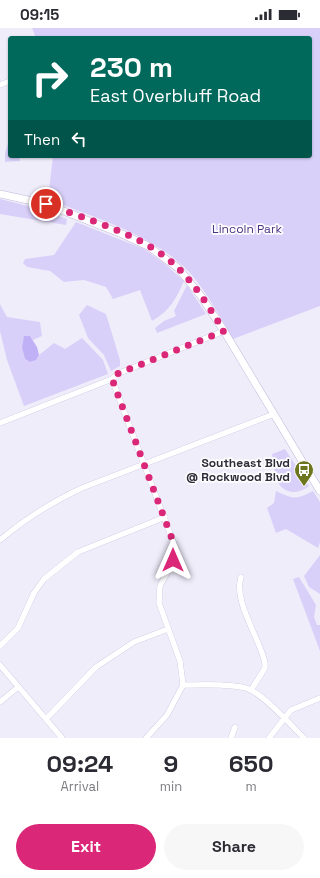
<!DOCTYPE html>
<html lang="en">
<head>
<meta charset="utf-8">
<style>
  :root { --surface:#fff; --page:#f7f7f7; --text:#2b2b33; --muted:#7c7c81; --accent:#db2777 }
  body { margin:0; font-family:"Space Grotesk",sans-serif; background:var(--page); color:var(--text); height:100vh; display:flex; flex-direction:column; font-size:15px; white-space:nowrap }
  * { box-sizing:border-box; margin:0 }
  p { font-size:13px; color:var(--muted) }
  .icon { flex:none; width:22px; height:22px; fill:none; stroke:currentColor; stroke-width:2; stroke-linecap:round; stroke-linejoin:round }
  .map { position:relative; height:710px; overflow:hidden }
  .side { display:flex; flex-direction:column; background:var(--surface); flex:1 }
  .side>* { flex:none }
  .guide { position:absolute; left:8px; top:8px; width:304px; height:122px; border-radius:4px; box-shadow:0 1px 3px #0004; background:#00695c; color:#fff; overflow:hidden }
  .pin { position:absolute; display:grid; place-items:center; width:34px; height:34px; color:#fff; margin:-17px; border:2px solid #fff; border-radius:50%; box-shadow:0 1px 4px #0007 }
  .me { position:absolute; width:44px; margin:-22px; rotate:0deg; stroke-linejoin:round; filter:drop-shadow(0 0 3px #0008) }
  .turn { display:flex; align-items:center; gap:14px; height:84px; padding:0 16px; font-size:18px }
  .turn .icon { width:52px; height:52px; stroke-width:2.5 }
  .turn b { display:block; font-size:28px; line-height:34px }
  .then { display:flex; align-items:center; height:38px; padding:0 16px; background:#0003; gap:8px; font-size:15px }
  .eta { display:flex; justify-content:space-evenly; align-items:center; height:68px; text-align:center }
  .eta b { font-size:24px; font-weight:800; line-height:28px }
  .cta { display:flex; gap:8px; margin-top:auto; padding:8px 16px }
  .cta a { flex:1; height:46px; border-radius:24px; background:var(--accent); color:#fff; font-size:16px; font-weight:800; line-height:46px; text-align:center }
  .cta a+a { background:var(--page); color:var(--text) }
  .status { display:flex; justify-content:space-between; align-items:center; height:28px; padding:0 20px; background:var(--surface); direction:ltr }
  .status svg { height:11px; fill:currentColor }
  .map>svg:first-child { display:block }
  .green { fill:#d9d0fa }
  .water { fill:#c0b0f5 }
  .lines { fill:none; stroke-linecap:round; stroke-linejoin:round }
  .minor-casing { stroke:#c0b9da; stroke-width:6 }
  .major-casing { stroke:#c0b9da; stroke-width:8 }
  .minor { stroke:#fff; stroke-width:5.5 }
  .major { stroke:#fff; stroke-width:7 }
  .route { stroke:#db2777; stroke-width:7; stroke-dasharray:0 12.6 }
  .labels { text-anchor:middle; stroke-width:3.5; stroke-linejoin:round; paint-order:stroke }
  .park-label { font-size:12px; fill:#4e3484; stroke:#fdfdfd }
  .poi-label { font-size:12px; font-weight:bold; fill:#302d3a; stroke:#fdfdfd; text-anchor:end }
</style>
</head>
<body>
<div class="status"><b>09:15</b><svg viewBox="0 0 49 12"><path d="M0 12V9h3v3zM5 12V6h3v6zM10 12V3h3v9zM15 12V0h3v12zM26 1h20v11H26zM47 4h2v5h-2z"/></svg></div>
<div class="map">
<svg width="320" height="710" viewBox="0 0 320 710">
  <rect width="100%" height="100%" fill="#f0edfb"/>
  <g class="green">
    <path d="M 32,0 L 320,0 L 320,278 L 233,311 C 220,289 207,264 190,245 C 153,206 97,191 48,171 L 53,128 L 310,128 L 310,10 L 36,10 Z"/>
    <path d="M 10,109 L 10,128 L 19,128 L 20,133 L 5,134 L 5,125 Z"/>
    <path d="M 0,171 L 40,181 L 67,191 L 66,197 L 0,186 Z"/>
    <path d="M 76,194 L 144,221 L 165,236 L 184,253 C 175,273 170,282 152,293 L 140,262 L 113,271 L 106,259 L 84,252 L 64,254 L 50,243 L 27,239 L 23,235 L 25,231 L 54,227 Z"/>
    <path d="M 187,257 L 206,286 L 157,305 L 155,300 L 164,293 L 176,288 L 174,283 Z"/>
    <path d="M 0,276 L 7,289 L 40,294 L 42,308 L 33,312 L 30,308 L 22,320 L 25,331 L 30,334 L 36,332 L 39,327 L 54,315 L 65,321 L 82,310 L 103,332 L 108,346 L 24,378 L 7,332 L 0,303 Z"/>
    <path d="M 87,277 L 106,286 L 120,332 L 120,338 L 111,343 L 104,327 L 88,310 L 79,287 Z"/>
    <path d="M 285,421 L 309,458 C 300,466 284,467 278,454 C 274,446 274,434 272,426 Z"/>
    <path d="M 276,463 C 293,471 296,472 313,463 L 320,474 L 320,514 L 318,520 L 286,501 L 276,505 L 267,480 L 274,475 Z"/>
    <path d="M 320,527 L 320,566 L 309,559 L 304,548 Z"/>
    <path d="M 299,549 L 316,577 L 314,589 L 317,597 L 320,597 L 320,623 L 293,551 Z"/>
  </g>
  <path class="water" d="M 24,308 L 30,308 L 37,319 L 39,327 L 36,332 L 30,334 L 25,331 L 22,320 Z"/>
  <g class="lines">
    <g class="minor-casing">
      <g id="minor">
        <path d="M 0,57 L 10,53"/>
        <path d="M 112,351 L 174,516 L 173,533 L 160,558 L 159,575 L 180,633 L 183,657 L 167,687 L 146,710"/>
        <path d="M 0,395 L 112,351 L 117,346 L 224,303"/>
        <path d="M 0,512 C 26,490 52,474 82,460 L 274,386"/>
        <path d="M 241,549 C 233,574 260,610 265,635 L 265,640 L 251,662"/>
        <path d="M 0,618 L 18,600 L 34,565 L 44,551 L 78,524 L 165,489"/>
        <path d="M 0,637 L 62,710"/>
        <path d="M 183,657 C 199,657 238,655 251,662 C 269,672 290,696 304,710"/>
        <path d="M 0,674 L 17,660"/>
        <path d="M 46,691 L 96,639 L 134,614 L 168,601"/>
        <path d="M 231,710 L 235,699"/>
        <path d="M 269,710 L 291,682 L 320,670"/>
      </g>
    </g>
    <g class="major-casing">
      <path id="major" d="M 0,166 L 46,176 L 122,206 L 148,218 L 178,240 L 201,268 L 224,303 L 320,463"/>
    </g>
    <use href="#minor" class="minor"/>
    <use href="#major" class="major"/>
  </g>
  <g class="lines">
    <path class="route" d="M 46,176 C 90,193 143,206 177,239 C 196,257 210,281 224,303 L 117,346 L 112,351 L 174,516 L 173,532"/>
  </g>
  <defs>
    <g id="bus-pin" transform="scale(1)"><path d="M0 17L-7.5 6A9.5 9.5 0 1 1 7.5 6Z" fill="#6d751f" stroke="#fdfdfd"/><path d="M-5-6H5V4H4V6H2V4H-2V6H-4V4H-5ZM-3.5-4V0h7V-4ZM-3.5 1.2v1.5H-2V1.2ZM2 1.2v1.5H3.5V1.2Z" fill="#fff"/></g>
  </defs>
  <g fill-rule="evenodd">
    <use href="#bus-pin" x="304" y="442"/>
  </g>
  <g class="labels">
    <g class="park-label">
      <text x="247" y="205">Lincoln Park</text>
    </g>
    <g class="poi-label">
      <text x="290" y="439">Southeast Blvd<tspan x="290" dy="14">@ Rockwood Blvd</tspan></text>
    </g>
  </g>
</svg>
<div class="pin" style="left:46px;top:176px;background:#d93025"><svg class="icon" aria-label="arrive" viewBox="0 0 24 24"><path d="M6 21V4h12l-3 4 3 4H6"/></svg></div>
<svg class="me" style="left:173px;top:532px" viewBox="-20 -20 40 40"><path d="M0-17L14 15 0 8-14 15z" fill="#db2777" stroke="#fff" stroke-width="4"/></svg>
<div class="guide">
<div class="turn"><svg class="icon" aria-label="right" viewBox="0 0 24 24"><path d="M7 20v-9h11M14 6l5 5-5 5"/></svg><div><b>230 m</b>East Overbluff Road</div></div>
<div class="then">Then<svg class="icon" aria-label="left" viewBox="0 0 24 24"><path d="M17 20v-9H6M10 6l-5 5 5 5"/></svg></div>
</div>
</div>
<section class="side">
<div class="eta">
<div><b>09:24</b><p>Arrival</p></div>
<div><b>9</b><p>min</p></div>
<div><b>650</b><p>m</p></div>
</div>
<div class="cta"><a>Exit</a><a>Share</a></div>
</section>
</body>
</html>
